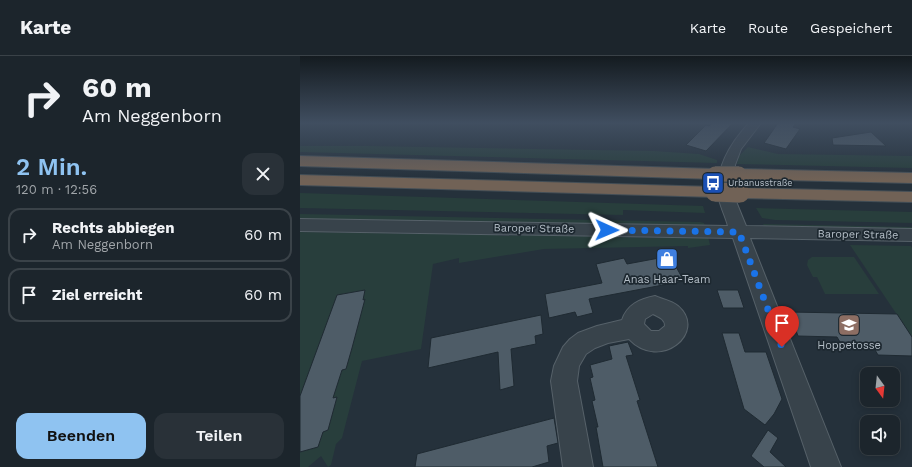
<!DOCTYPE html>
<html lang="de">
<head>
<meta charset="utf-8">
<style>
  :root { --surface:#1c252c; --page:#293138; --text:#f1f3f6; --muted:#a0a5a9; --line:#3a4248; --accent:#8fc3f1 }
  body { margin:0; font-family:"Work Sans",sans-serif; background:var(--page); color:var(--text); height:100vh; display:flex; flex-direction:column; font-size:15px; white-space:nowrap }
  * { box-sizing:border-box; margin:0 }
  p { font-size:13px; color:var(--muted) }
  .icon { flex:none; width:22px; height:22px; fill:none; stroke:currentColor; stroke-width:2; stroke-linecap:round; stroke-linejoin:round }
  .map { position:relative; flex:1; overflow:hidden }
  .panel { display:flex; flex-direction:column; background:var(--surface); width:300px }
  .panel>* { flex:none }
  .hud { background:#1c252c; color:var(--text); overflow:hidden }
  .needle { width:26px; rotate:165deg }
  .controls { position:absolute; left:560px; top:311px; display:grid; gap:8px }
  .controls a { display:grid; place-items:center; width:40px; height:40px; border-radius:8px; background:var(--surface); box-shadow:0 2px 10px #0003,0 0 0 1px var(--line); font-size:20px }
  .pin { position:absolute; display:grid; place-items:center; width:34px; height:34px; color:#fff; margin:-41px -17px; border-radius:50% 50% 50% 0; rotate:-45deg; box-shadow:0 0 4px #0007 }
  .pin .icon { rotate:45deg }
  .me { position:absolute; width:44px; margin:-22px; rotate:91deg; stroke-linejoin:round; filter:drop-shadow(0 0 3px #0008) }
  .turn { display:flex; align-items:center; gap:14px; height:84px; padding:0 16px; font-size:18px }
  .turn .icon { width:52px; height:52px; stroke-width:2.5 }
  .turn b { display:block; font-size:28px; line-height:34px }
  .round { display:grid; place-items:center; flex:none; width:42px; height:42px; border-radius:12px; background:var(--page) }
  .overview { display:flex; align-items:center; justify-content:space-between; height:68px; padding:0 16px }
  h1 { font-size:24px; font-weight:600; line-height:30px; color:var(--accent) }
  .button { display:flex; gap:8px; margin-top:auto; padding:8px 16px }
  .button a { flex:1; height:46px; border-radius:12px; background:var(--accent); color:#111; font-size:16px; font-weight:600; line-height:46px; text-align:center }
  .button a+a { background:var(--page); color:var(--text) }
  ul { padding:0; list-style:none }
  li { display:flex; align-items:center; gap:12px; height:54px; margin:0 8px 6px; padding:0 8px; border:2px solid var(--line); border-radius:12px }
  li div { flex:1 }
  li b { display:block; font-size:15px }
  li em { font-style:normal }
  header { display:flex; align-items:center; gap:24px; box-sizing:border-box; height:56px; padding:0 20px; background:var(--surface); border-bottom:1px solid var(--line) }
  header strong { font-size:19px }
  nav { display:flex; gap:22px; margin-inline-start:auto; font-size:14px }
  main { display:flex; flex:1; min-height:0 }
  .map>svg:first-child { display:block }
  .green { fill:#283e3c }
  .building { fill:#4e5c67; stroke:#1f2a32 }
  .lines { fill:none; stroke-linecap:round; stroke-linejoin:round }
  .street-casing { stroke:#566169; stroke-width:2 }
  .highway-casing { stroke:#434e56; stroke-width:2 }
  .street { fill:#38434b; fill-rule:evenodd }
  .highway { fill:#716256; fill-rule:evenodd }
  .highway-bridge-far1-casing { stroke:#434e56; stroke-width:16; stroke-linecap:butt }
  .highway-bridge-casing { stroke:#434e56; stroke-width:20; stroke-linecap:butt }
  .highway-bridge-far1 { stroke:#716256; stroke-width:15 }
  .highway-bridge { stroke:#716256; stroke-width:19 }
  .route { stroke:#1a73e8; stroke-width:7; stroke-dasharray:0 12.6 }
  .labels { text-anchor:middle; stroke-width:3.5; stroke-linejoin:round; paint-order:stroke }
  .far-poi-label { font-size:9px; fill:#b4bec7; stroke:#1d2830; text-anchor:start }
  .street-label { font-size:11px; fill:#b4bec7; stroke:#1d2830 }
  .poi-label { font-size:11px; fill:#b4bec7; stroke:#1d2830 }
</style>
</head>
<body>
<header>
<strong>Karte</strong>
<nav><a>Karte</a><a>Route</a><a>Gespeichert</a></nav>
</header>
<main>
<section class="panel">
<div class="hud">
<div class="turn"><svg class="icon" aria-label="right" viewBox="0 0 24 24"><path d="M7 20v-9h11M14 6l5 5-5 5"/></svg><div><b>60 m</b>Am Neggenborn</div></div>
</div>
<div class="overview"><div><h1>2 Min.</h1><p>120 m · 12:56</p></div><a class="round"><svg class="icon" aria-label="close" viewBox="0 0 24 24"><path d="M6 6l12 12M18 6L6 18"/></svg></a></div>
<ul>
<li><svg class="icon" aria-label="right" viewBox="0 0 24 24"><path d="M7 20v-9h11M14 6l5 5-5 5"/></svg><div><b>Rechts abbiegen</b><p>Am Neggenborn</p></div><em>60 m</em></li>
<li><svg class="icon" aria-label="arrive" viewBox="0 0 24 24"><path d="M6 21V4h12l-3 4 3 4H6"/></svg><div><b>Ziel erreicht</b></div><em>60 m</em></li>
</ul>
<div class="button"><a>Beenden</a><a>Teilen</a></div>
</section>
<div class="map">
<svg width="612" height="411" viewBox="0 0 612 411">
  <rect width="100%" height="100%" fill="#25313b"/>
  <g class="green">
    <path d="M 0,90 L 68,90 L 354,95 L 399,98 L 417,104 L 417,107 L 0,96 Z"/>
    <path d="M 448,91 L 478,98 L 612,100 L 612,112 L 437,108 L 439,100 Z"/>
    <path d="M 0,137 L 403,150 L 405,157 L 323,154 L 323,159 L 0,152 Z"/>
    <path d="M 456,152 L 612,156 L 612,167 L 475,164 L 462,162 Z"/>
    <path d="M 0,158 L 400,166 L 404,167 L 405,170 L 0,164 Z"/>
    <path d="M 463,168 L 612,171 L 612,175 L 465,172 Z"/>
    <path d="M 0,176 L 197,179 L 202,180 L 233,179 L 357,182 L 365,181 L 364,180 L 408,180 L 410,189 L 388,192 L 388,190 L 244,193 L 159,207 L 159,202 L 133,208 L 121,293 L 62,305 L 42,382 L 36,388 L 31,409 L 28,411 L 21,400 L 8,411 L 0,411 Z"/>
    <path d="M 550,189 L 611,190 L 612,192 L 612,281 Z"/>
    <path d="M 512,201 L 554,201 L 579,238 L 525,238 L 517,221 L 513,221 L 507,209 L 508,204 Z"/>
  </g>
  <g class="building">
    <path d="M 413,67 L 433,67 L 406,95 L 386,89 L 406,69 L 409,70 Z"/>
    <path d="M 478,67 L 496,67 L 493,71 L 500,73 L 486,93 L 464,87 Z"/>
    <path d="M 571,76 L 586,90 L 533,89 L 532,82 Z"/>
    <path d="M 370,200 L 384,225 L 289,243 L 293,257 L 277,261 L 275,256 L 249,262 L 245,238 L 302,227 L 296,208 L 324,202 L 327,208 Z"/>
    <path d="M 65,234 L 63,244 L 65,243 L 52,292 L 46,313 L 42,314 L 33,342 L 37,341 L 28,374 L 23,376 L 18,391 L 0,396 L 0,340 L 37,239 Z"/>
    <path d="M 417,234 L 438,234 L 444,252 L 423,252 Z"/>
    <path d="M 489,256 L 597,258 L 612,281 L 612,300 L 578,299 L 571,287 L 540,286 L 537,281 L 498,280 Z"/>
    <path d="M 241,259 L 243,278 L 235,280 L 236,288 L 211,293 L 214,330 L 200,334 L 198,296 L 128,312 L 131,282 Z"/>
    <path d="M 422,277 L 439,277 L 445,296 L 466,296 L 482,343 L 474,358 L 465,369 L 444,353 Z"/>
    <path d="M 328,286 L 333,299 L 326,300 L 340,344 L 337,345 L 358,411 L 303,411 L 296,371 L 298,371 L 292,345 L 295,344 L 290,322 L 293,321 L 290,309 L 312,303 L 309,290 Z"/>
    <path d="M 254,362 L 258,387 L 247,390 L 249,406 L 232,411 L 115,411 L 117,398 Z"/>
    <path d="M 468,374 L 478,382 L 470,396 L 486,411 L 464,411 L 451,400 Z"/>
  </g>
  <g class="lines">
    <g class="street-casing">
      <g id="street">
        <path d="M 449,67 L 461,67 L 441,93 L 435,109 L 435,143 L 446,170 L 612,173 L 612,185 L 450,182 L 541,411 L 511,411 L 433,182 L 0,175 L 0,163 L 428,170 C 426,162 421,152 419,143 C 414,113 430,88 449,67 Z"/>
        <path d="M 355,240 C 362,243 372,245 378,250 C 408,276 360,316 329,283 L 308,287 L 295,292 L 286,298 L 279,310 L 277,325 L 293,411 L 263,411 L 251,325 L 254,310 L 263,291 L 270,283 L 278,277 L 297,270 L 322,264 C 327,249 339,243 355,240 ZM 353,258 C 359,261 365,263 365,270 L 359,275 L 351,275 L 344,268 L 345,263 Z"/>
      </g>
    </g>
    <g class="highway-casing">
      <g id="highway">
        <path d="M 0,100 L 415,113 L 421,114 L 423,118 L 421,122 L 415,123 L 0,110 Z"/>
        <path d="M 439,113 L 612,117 L 612,127 L 439,123 L 433,122 L 431,118 L 433,114 Z"/>
        <path d="M 0,119 L 415,131 L 421,132 L 424,136 L 421,140 L 415,141 L 0,129 Z"/>
        <path d="M 440,132 L 612,136 L 612,146 L 440,142 L 434,141 L 431,137 L 434,133 Z"/>
      </g>
    </g>
    <use href="#street" class="street"/>
    <use href="#highway" class="highway"/>
    <g class="highway-bridge-far1-casing">
      <path id="highway-bridge-far1" d="M 415,118 L 439,118"/>
    </g>
    <g class="highway-bridge-casing">
      <path id="highway-bridge" d="M 415,136 L 440,137"/>
    </g>
    <use href="#highway-bridge-far1" class="highway-bridge-far1"/>
    <use href="#highway-bridge" class="highway-bridge"/>
  </g>
  <linearGradient id="sky" x2="0" y2="1"><stop stop-color="#141b20"/><stop offset="0.54" stop-color="#404e60"/><stop offset="1" stop-color="#404e60" stop-opacity="0"/></linearGradient>
  <rect width="612" height="124" fill="url(#sky)"/>
  <g class="lines">
    <path class="route" d="M 307,174 L 439,176 L 482,291"/>
  </g>
  <defs>
    <g id="bus-square" transform="scale(1.15)"><rect x="-9" y="-9" width="18" height="18" rx="4" fill="#1a4fb4" stroke="#1d2830"/><path d="M-5-6H5V4H4V6H2V4H-2V6H-4V4H-5ZM-3.5-4V0h7V-4ZM-3.5 1.2v1.5H-2V1.2ZM2 1.2v1.5H3.5V1.2Z" fill="#fff"/></g>
    <g id="shop-square" transform="scale(1.15)"><rect x="-9" y="-9" width="18" height="18" rx="4" fill="#3f7fe0" stroke="#1d2830"/><path d="M-5-2.5h2.3a2.7 3.5 0 0 1 5.4 0H5L5.5 6h-11ZM-1.5-2.5h3a1.5 2.3 0 0 0-3 0Z" fill="#fff"/></g>
    <g id="school-square" transform="scale(1.15)"><rect x="-9" y="-9" width="18" height="18" rx="4" fill="#8d6e63" stroke="#1d2830"/><path d="M0-5L7-2L0 1L-7-2ZM-4 1L0 2.5L4 1V4Q0 6-4 4Z" fill="#fff"/></g>
  </defs>
  <g fill-rule="evenodd">
    <use href="#bus-square" x="413" y="127"/>
    <use href="#shop-square" x="367" y="203"/>
    <use href="#school-square" x="549" y="269"/>
  </g>
  <g class="labels">
    <g class="far-poi-label">
      <text x="428" y="130">Urbanusstraße</text>
    </g>
    <g class="street-label">
      <text transform="translate(234 172) rotate(1)" y="4">Baroper Straße</text>
      <text transform="translate(558 178) rotate(1)" y="4">Baroper Straße</text>
    </g>
    <g class="poi-label">
      <text x="367" y="227">Anas Haar-Team</text>
      <text x="549" y="293">Hoppetosse</text>
    </g>
  </g>
</svg>
<div class="controls">
<a><svg class="needle" viewBox="-14 -14 28 28"><path d="M0-13l5 13h-10z" fill="#e53935"/><path d="M0 13l5-13h-10z" fill="#a0a5a9"/></svg></a>
<a><svg class="icon" aria-label="sound" viewBox="0 0 24 24"><path d="M4 9h4l5-4v14l-5-4H4zM17 9q2 3 0 6"/></svg></a>
</div>
<div class="pin" style="left:482px;top:291px;background:#d93025"><svg class="icon" aria-label="arrive" viewBox="0 0 24 24"><path d="M6 21V4h12l-3 4 3 4H6"/></svg></div>
<svg class="me" style="left:307px;top:174px" viewBox="-20 -20 40 40"><path d="M0-17L14 15 0 8-14 15z" fill="#1a73e8" stroke="#fff" stroke-width="4"/></svg>
</div>
</main>
</body>
</html>
